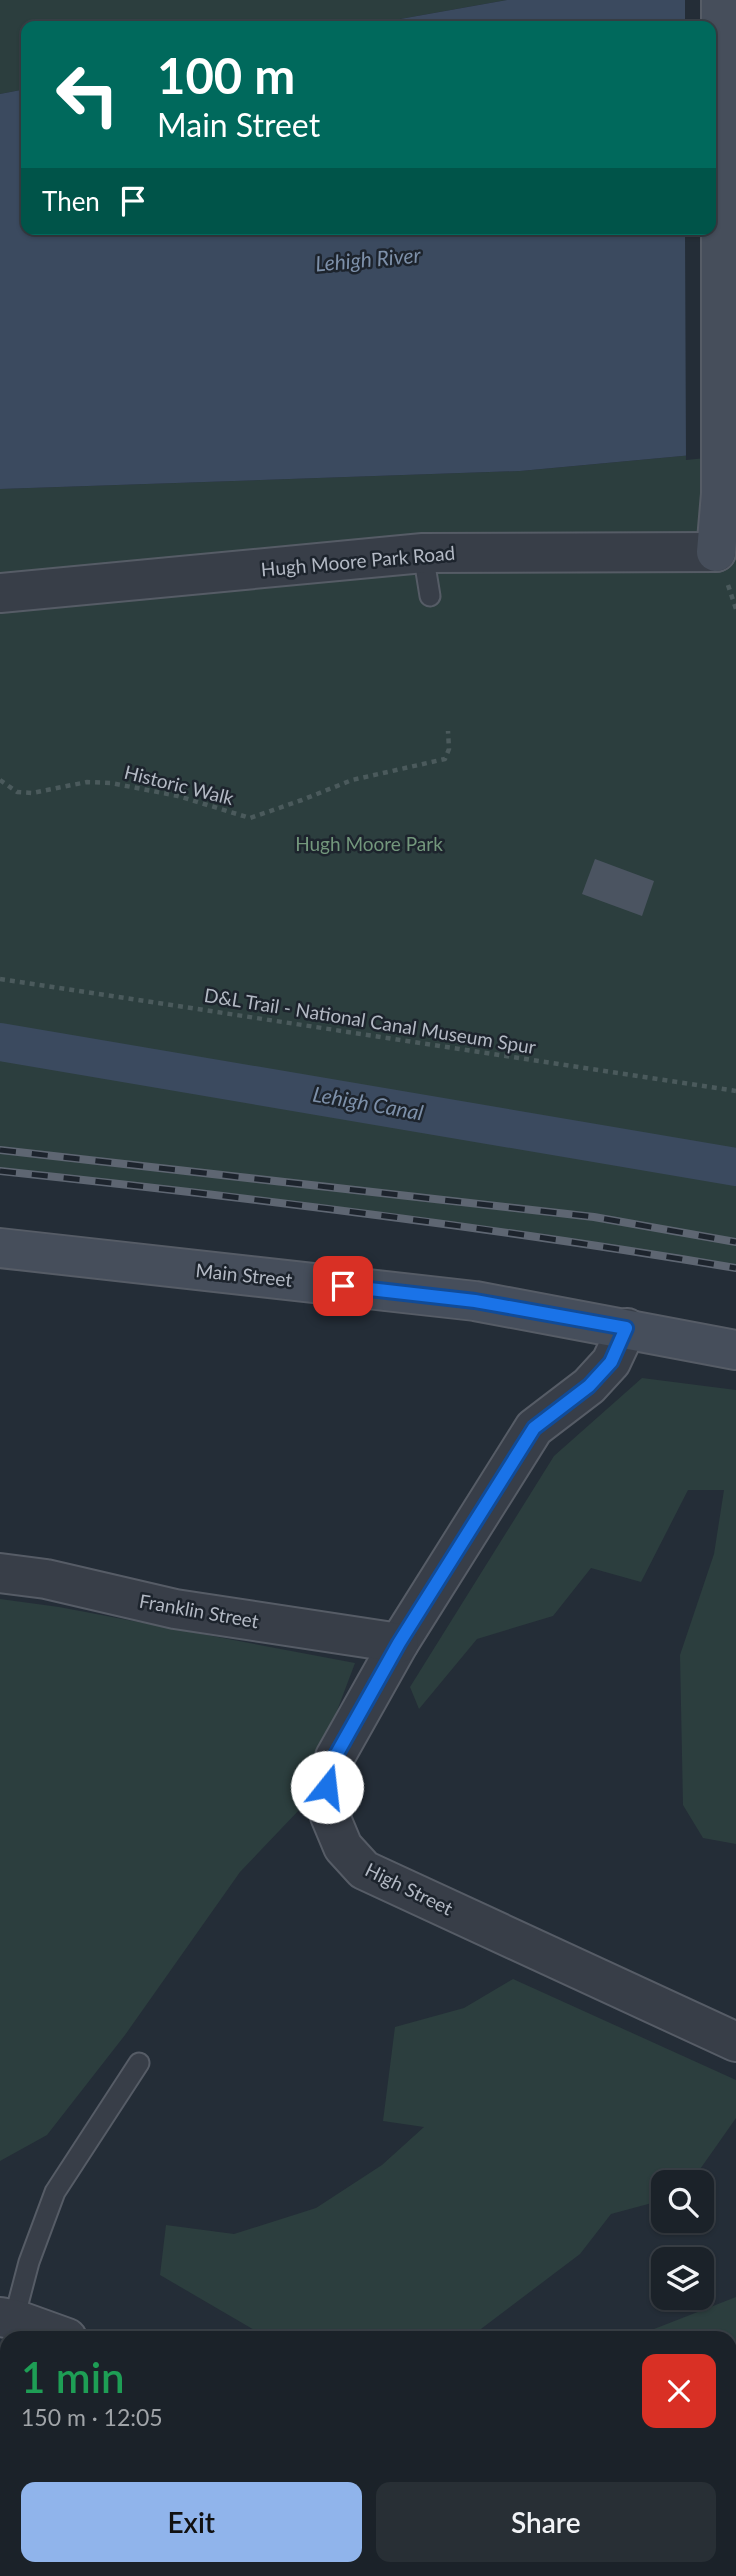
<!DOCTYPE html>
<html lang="en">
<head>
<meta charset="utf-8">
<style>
  :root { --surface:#1b2229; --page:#282f35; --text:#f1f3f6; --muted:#a0a4a8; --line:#393f46; --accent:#90b4eb }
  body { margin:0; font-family:Lato,sans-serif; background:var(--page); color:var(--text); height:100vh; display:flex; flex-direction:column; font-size:26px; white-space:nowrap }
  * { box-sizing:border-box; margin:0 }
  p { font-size:23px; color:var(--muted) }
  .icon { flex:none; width:38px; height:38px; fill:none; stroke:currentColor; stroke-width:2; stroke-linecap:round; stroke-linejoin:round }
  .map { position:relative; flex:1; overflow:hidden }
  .side { position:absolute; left:0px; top:2331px; width:737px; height:245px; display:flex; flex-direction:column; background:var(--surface); border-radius:21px 21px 0 0; box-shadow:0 2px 5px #0004,0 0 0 2px var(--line) }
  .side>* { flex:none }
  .guide { position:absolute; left:21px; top:21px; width:695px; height:214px; border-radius:14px; box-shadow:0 2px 5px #0004,0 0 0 2px var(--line); background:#00695c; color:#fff; overflow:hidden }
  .tools { position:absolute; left:651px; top:2170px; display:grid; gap:14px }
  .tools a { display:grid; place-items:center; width:63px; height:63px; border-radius:14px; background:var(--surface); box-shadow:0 2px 5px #0004,0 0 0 2px var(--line); font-size:35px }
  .pin { position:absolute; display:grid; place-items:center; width:60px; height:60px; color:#fff; margin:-30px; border-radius:14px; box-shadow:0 4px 10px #0006 }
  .me { position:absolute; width:77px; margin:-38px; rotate:16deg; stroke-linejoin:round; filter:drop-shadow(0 0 5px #0008) }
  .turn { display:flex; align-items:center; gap:24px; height:147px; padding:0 21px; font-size:32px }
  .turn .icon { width:91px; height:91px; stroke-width:2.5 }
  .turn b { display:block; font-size:49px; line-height:60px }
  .then { display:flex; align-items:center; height:66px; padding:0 21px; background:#0003; gap:14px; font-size:26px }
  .round { display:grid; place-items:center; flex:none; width:74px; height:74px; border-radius:14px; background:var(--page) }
  .headline { display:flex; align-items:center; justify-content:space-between; height:119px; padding:0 21px }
  h1 { font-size:42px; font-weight:600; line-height:52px; color:#1e9e55 }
  .action { display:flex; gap:14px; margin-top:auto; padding:14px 21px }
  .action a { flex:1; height:80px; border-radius:14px; background:var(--accent); color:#111; font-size:28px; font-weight:600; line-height:80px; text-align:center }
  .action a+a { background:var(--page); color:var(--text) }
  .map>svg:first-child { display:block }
  .green { fill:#2c3e3e }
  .water { fill:#3b4a5f }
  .pier { fill:#242d37 }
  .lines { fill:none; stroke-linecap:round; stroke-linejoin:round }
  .canal { stroke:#3b4a5f; stroke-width:38 }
  .building { fill:#4b5461 }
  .lane-casing { stroke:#565c66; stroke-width:23 }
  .street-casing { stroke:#565c66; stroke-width:42 }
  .secondary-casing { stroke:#565c66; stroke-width:42 }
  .path { stroke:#4b5a5c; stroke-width:4.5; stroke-dasharray:5 5; stroke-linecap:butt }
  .lane { stroke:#383e48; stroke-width:19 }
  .street { stroke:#383e48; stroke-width:38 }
  .secondary { stroke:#464e5b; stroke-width:38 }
  .rail-casing { stroke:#5e6672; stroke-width:8 }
  .rail { stroke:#1d242d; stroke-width:5; stroke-dasharray:16; stroke-linecap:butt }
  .route-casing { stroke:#114b97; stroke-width:18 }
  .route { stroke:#1a73e8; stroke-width:12 }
  .labels { text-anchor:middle; stroke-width:5; stroke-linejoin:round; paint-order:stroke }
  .street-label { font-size:19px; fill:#b3b9c4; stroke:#1d242d }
  .park-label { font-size:19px; fill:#73977c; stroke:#1d242d }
  .water-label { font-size:21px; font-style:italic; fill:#7d90a9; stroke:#1d242d }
</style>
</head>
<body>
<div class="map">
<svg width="736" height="2576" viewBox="0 0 736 2576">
  <rect width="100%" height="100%" fill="#242d37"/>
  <g class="green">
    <path d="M 0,0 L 507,0 L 361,26 L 26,26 L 26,89 L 0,94 Z"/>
    <path d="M 736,451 L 736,1268 C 492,1227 246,1197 0,1171 L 0,489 L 520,471 Z"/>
    <path d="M 642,1378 L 736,1390 L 736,1844 L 703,1838 L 683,1805 L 680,1655 L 714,1554 L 724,1490 L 688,1490 L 641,1582 L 591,1568 L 553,1616 L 477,1639 L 419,1709 L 410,1687 L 554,1456 Z"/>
    <path d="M 0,1599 L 59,1607 L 355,1663 L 300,1809 L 240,1872 L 125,2035 L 47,2135 L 0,2161 Z"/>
    <path d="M 513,1979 L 736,2080 L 736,2118 L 691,2182 L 663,2182 L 663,2200 L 611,2214 L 580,2254 L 469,2338 L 268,2338 L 160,2275 L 166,2225 L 234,2234 L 316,2208 L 382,2165 L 424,2127 L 383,2121 L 395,2027 L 464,2008 Z"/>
    <path d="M 736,2297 L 736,2576 L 694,2576 L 682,2569 L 730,2569 L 730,2338 L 631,2338 Z"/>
    <path d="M 0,2376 L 7,2376 L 7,2509 L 0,2514 Z"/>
  </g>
  <path class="water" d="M 507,0 L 736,0 L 736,451 L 520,471 L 0,489 L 0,94 L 26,89 L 26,229 L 710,229 L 710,26 L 361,26 Z"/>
  <path class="pier" d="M 685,0 L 736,0 L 736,455 L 686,460 L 685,229 L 710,229 L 710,26 L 685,26 Z"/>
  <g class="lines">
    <path class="canal" d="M 0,1042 L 736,1167"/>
  </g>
  <path class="building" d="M 595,859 L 654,881 L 642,916 L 582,894 Z"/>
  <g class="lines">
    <g class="lane-casing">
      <g id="lane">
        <path d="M 423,553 L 430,596"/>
        <path d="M 14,2319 L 29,2262 L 55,2192 L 139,2063"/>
        <path d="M 457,2576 L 460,2569"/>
      </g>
    </g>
    <g class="street-casing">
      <g id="street">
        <path d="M 0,593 L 423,553 L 716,552"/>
        <path d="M 627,1328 L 611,1362 L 589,1386 L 534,1428 L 399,1643 L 335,1757 L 327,1787 L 330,1816 L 343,1847 L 364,1870 L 736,2042"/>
        <path d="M 0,1573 L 46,1579 L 175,1609 L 399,1643"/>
        <path d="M 0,2317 L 17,2320 L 67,2338"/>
        <path d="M 504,2569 L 516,2576"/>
      </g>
    </g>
    <g class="secondary-casing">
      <g id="secondary">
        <path d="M 716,552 L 721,494 L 721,0"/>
        <path d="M 0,1248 L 475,1301 L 736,1350"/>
      </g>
    </g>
    <g class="path">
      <path d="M 728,585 L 736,609"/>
      <path d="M 0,780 L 17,792 L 32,793 L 87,782 L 111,783 L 178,796 L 250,818 L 302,800 L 352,780 L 445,759 L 449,749 L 448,731"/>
      <path d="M 0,979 L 736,1091"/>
    </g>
    <use href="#lane" class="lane"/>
    <use href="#street" class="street"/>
    <use href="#secondary" class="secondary"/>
    <g class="rail-casing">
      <g id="rail">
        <path d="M 0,1150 L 594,1217 L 736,1242"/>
        <path d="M 0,1171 C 246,1197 492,1227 736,1268"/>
      </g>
    </g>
    <use href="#rail" class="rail"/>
  </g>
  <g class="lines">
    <g class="route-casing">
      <path id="route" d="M 327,1787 L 335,1757 L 399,1643 L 534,1428 L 589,1386 L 611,1362 L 626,1328 L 475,1301 L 343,1286"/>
    </g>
    <use href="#route" class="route"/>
  </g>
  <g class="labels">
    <g class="street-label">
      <text transform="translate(358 561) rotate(-5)" y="7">Hugh Moore Park Road</text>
      <text transform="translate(179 785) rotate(14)" y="7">Historic Walk</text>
      <text transform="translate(370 1021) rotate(9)" y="7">D&amp;L Trail - National Canal Museum Spur</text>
      <text transform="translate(244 1275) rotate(6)" y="7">Main Street</text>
      <text transform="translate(199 1611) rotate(10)" y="7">Franklin Street</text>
      <text transform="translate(409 1889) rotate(26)" y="7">High Street</text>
    </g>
    <g class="park-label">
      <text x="369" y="851">Hugh Moore Park</text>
    </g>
    <g class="water-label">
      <text transform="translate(368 260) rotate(-5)" y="7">Lehigh River</text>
      <text transform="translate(368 1104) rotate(10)" y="7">Lehigh Canal</text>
    </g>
  </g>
</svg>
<div class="tools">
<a><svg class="icon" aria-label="search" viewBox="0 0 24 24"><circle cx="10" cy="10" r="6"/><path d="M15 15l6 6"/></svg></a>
<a><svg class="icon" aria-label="layers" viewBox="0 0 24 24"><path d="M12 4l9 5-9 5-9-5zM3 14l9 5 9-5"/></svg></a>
</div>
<div class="pin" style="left:343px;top:1286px;background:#d93025"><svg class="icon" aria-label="arrive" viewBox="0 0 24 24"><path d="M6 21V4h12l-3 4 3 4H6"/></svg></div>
<svg class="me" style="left:327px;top:1787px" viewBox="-20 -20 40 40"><circle r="19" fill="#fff"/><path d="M0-13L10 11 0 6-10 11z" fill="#1a73e8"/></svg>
<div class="guide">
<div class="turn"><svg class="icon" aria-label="left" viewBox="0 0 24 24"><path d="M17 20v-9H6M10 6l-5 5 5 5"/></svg><div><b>100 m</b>Main Street</div></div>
<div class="then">Then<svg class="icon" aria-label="arrive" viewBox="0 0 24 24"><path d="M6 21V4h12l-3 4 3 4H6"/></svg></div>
</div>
<section class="side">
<div class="headline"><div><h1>1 min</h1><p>150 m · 12:05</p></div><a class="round" style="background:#d93025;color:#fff"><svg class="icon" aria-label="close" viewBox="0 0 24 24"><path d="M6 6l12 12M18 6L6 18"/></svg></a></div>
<div class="action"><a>Exit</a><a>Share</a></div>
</section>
</div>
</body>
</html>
